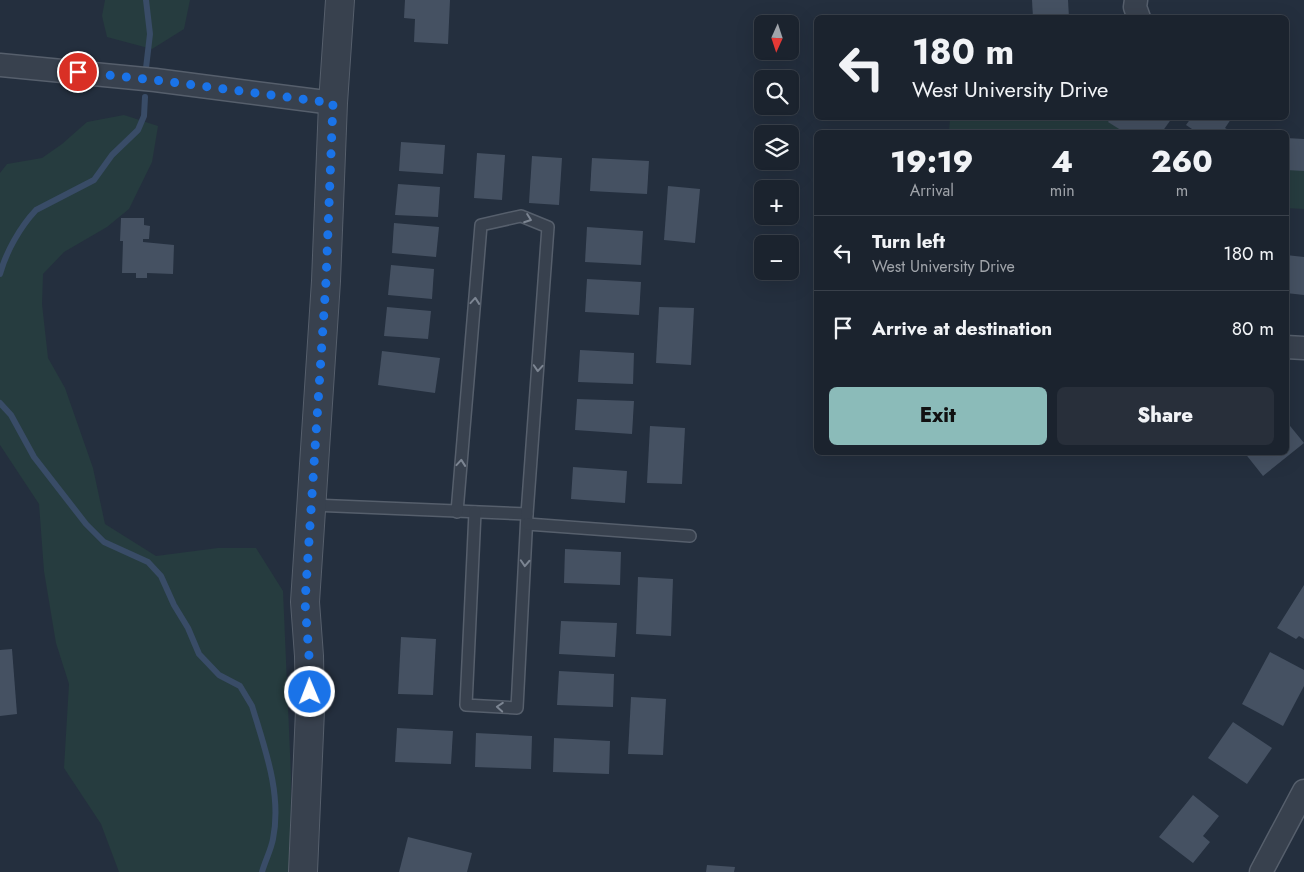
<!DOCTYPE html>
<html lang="en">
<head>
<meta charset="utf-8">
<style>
  :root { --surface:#1b232e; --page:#282f3a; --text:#f1f3f6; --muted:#a0a4aa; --line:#39404a; --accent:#8bbbb9 }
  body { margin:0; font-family:Jost,sans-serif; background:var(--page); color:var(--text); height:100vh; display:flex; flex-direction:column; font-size:19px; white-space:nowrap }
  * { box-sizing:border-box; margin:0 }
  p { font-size:16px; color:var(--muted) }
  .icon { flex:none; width:28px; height:28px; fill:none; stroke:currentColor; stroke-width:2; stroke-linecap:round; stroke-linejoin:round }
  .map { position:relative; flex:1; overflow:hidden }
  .sheet { position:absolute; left:814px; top:130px; width:475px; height:325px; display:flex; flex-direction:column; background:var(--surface); border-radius:8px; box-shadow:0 5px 20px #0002,0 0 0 1px var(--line) }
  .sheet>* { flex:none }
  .banner { position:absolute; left:814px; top:15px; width:475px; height:105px; border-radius:8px; box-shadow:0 5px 20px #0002,0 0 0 1px var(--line); background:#1b232e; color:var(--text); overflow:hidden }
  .needle { width:32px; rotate:183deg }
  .controls { position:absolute; left:754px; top:15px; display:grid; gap:10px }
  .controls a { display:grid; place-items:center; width:45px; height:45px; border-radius:8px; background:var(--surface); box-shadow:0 5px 20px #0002,0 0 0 1px var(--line); font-size:25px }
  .pin { position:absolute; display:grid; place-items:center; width:42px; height:42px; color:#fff; margin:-21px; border:2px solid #fff; border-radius:50%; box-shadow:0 1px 5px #0007 }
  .me { position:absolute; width:55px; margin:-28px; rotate:359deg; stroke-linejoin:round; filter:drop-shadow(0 0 4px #0008) }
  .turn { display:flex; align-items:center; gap:18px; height:105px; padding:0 15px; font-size:22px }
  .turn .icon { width:65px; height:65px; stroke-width:2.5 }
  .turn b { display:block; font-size:35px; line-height:42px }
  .eta { display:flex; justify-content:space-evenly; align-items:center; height:85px; text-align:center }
  .eta b { font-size:30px; font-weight:800; line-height:35px }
  .primary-button { display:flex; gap:10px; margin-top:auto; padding:10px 15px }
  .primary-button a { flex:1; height:58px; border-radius:8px; background:var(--accent); color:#111; font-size:20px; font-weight:800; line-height:58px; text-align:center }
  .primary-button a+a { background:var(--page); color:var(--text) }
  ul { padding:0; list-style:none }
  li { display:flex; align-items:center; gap:15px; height:75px; padding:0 15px; border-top:1px solid var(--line) }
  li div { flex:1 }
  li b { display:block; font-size:19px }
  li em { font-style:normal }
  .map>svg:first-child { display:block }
  .green { fill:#263c3f }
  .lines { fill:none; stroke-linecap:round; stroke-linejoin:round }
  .stream { stroke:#394c67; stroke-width:6 }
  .building { fill:#455162 }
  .service-casing { stroke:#565f6c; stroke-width:14 }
  .minor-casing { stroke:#565f6c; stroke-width:25 }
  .tertiary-casing { stroke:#565f6c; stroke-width:30 }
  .service { stroke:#38414e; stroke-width:11 }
  .minor { stroke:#38414e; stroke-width:22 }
  .tertiary { stroke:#38414e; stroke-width:28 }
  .oneway { stroke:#7c8592 }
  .route { stroke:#1a73e8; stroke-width:9; stroke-dasharray:0 16.2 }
</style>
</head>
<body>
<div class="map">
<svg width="1304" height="872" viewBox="0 0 1304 872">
  <rect width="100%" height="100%" fill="#242f3e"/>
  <g class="green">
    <path d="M 105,0 L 190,0 L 184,29 L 152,49 L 107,37 L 102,16 Z"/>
    <path d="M 124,115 L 158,126 L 152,162 L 129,209 L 107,227 L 64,252 L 43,274 L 42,304 L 48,358 L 65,388 L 93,468 L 105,524 L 156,556 L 218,548 L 256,548 L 283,591 L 291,776 L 290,872 L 119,872 L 101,824 L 64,768 L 69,684 L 56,643 L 44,571 L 39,504 L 0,445 L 0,173 L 7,164 L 42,158 L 62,144 L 87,122 Z"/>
    <path d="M 950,118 L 1130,118 L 1151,132 L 949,132 Z"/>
    <path d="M 1304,143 L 1304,209 L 1286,208 L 1286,146 Z"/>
  </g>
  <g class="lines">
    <g class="stream">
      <path d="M 146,68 L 150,34 L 146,0"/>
      <path d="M 0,274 C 6,252 20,227 36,210 L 94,180 L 112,155 L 138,130 L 144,116 L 145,97"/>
      <path d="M 0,403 L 11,415 L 34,457 L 86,524 L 104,542 L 148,562 L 161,576 L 174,605 L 188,628 L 199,654 L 219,675 L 240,686 L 252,706 C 265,749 282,794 273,839 C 271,850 265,861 262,872"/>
    </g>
  </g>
  <g class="building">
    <path d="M 405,0 L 450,0 L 448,44 L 414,42 L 415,19 L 404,18 Z"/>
    <path d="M 1032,0 L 1068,0 L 1069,18 L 1033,18 Z"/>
    <path d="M 1111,118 L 1172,118 L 1162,132 L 1124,132 L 1108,122 Z"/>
    <path d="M 1191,118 L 1228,118 L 1231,119 L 1225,128 L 1232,132 L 1190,132 L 1192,129 L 1186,125 Z"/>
    <path d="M 1286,138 L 1304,139 L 1304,171 L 1286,170 Z"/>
    <path d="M 401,142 L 445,145 L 443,174 L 399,171 Z"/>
    <path d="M 477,153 L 505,155 L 502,200 L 474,198 Z"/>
    <path d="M 532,156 L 562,158 L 559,205 L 529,203 Z"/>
    <path d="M 592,158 L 649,161 L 647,194 L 590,191 Z"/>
    <path d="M 398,184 L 440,187 L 438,217 L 395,215 Z"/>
    <path d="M 668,186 L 700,189 L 695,243 L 664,240 Z"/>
    <path d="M 121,218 L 144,218 L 144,225 L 150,226 L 149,239 L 143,239 L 143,242 L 174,245 L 173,274 L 147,273 L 147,278 L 136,278 L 136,273 L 122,273 L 123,241 L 120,241 Z"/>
    <path d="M 394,223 L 439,227 L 436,257 L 392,253 Z"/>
    <path d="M 587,227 L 643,231 L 641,265 L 585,262 Z"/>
    <path d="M 1286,255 L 1304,257 L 1304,295 L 1286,293 Z"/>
    <path d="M 391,265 L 434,269 L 432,299 L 388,295 Z"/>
    <path d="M 587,279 L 641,282 L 639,315 L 585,312 Z"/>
    <path d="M 387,307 L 431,311 L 428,339 L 384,336 Z"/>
    <path d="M 659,307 L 694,308 L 691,365 L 656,363 Z"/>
    <path d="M 580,350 L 634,353 L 633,384 L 578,382 Z"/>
    <path d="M 382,351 L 440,358 L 435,393 L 378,385 Z"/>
    <path d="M 577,399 L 634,401 L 632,434 L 575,430 Z"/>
    <path d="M 1286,421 L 1304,443 L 1263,476 L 1244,452 L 1286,452 Z"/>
    <path d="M 650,426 L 685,428 L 682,484 L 647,483 Z"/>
    <path d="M 573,467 L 627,471 L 625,503 L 571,499 Z"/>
    <path d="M 565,549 L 621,552 L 620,585 L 564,583 Z"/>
    <path d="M 638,577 L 673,579 L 671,636 L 636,634 Z"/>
    <path d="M 1304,585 L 1304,639 L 1299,636 L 1296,639 L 1277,628 Z"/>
    <path d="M 561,621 L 617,623 L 615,657 L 559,654 Z"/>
    <path d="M 401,637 L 436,639 L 433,695 L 398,694 Z"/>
    <path d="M 12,649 L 17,714 L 0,716 L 0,650 Z"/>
    <path d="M 1270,652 L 1304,670 L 1304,686 L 1283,726 L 1242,704 Z"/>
    <path d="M 559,671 L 614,674 L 613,707 L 557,705 Z"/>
    <path d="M 631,697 L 666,699 L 663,755 L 628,754 Z"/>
    <path d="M 1233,722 L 1272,748 L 1247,784 L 1208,758 Z"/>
    <path d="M 397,728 L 453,731 L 451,764 L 395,762 Z"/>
    <path d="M 476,733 L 532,736 L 531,769 L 475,767 Z"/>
    <path d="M 554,738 L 610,741 L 609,774 L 553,772 Z"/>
    <path d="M 1193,795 L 1219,816 L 1203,836 L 1210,842 L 1193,863 L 1159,837 Z"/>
    <path d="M 408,837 L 472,853 L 467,872 L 399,872 Z"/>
    <path d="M 707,865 L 735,867 L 734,872 L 706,872 Z"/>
  </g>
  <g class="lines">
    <g class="service-casing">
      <g id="service">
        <path d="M 312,505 L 527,514"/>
        <path d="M 457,512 L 481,225 L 521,216 L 548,227 L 527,514 L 517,708 L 466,705 L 475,512"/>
        <path d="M 527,524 L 690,536"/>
      </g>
    </g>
    <g class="minor-casing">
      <g id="minor">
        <path d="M 1136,0 L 1135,7 L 1139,18"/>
        <path d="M 0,65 L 155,80 L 333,103"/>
        <path d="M 1286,347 L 1304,348"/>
        <path d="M 1261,872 L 1304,791"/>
      </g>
    </g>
    <g class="tertiary-casing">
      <path id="tertiary" d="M 303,872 L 310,710 L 309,656 L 305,602 L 326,281 L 333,103 L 340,0"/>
    </g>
    <use href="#service" class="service"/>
    <use href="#minor" class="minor"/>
    <use href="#tertiary" class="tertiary"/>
  </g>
  <defs><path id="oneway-chevron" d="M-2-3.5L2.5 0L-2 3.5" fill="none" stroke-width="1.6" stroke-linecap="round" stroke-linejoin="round" transform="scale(1.25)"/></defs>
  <g class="oneway">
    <use href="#oneway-chevron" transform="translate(528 219) rotate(20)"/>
    <use href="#oneway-chevron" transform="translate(475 301) rotate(-85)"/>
    <use href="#oneway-chevron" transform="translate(538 368) rotate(94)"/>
    <use href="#oneway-chevron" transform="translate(461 463) rotate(-85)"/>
    <use href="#oneway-chevron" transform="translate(525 563) rotate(93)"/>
    <use href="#oneway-chevron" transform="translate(500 707) rotate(-176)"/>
  </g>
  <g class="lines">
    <path class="route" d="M 78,72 L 155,80 L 333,103 L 326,281 L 305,602 L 309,656 L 310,692"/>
  </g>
</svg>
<div class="controls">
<a><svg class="needle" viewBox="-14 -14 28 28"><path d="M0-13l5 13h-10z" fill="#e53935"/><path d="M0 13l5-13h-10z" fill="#a0a4aa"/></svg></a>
<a><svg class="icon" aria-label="search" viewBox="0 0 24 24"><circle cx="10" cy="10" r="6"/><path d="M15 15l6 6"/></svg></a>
<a><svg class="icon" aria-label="layers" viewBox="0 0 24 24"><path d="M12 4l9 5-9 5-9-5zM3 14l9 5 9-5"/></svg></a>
<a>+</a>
<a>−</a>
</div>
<div class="pin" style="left:78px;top:72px;background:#d93025"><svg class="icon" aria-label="arrive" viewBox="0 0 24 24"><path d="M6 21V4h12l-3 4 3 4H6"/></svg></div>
<svg class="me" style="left:310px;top:692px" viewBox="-20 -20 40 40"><circle r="17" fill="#1a73e8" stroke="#fff" stroke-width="3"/><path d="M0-11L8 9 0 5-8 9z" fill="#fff"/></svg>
<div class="banner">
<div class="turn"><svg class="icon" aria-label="left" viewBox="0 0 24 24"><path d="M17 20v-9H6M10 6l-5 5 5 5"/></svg><div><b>180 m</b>West University Drive</div></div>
</div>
<section class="sheet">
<div class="eta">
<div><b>19:19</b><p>Arrival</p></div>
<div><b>4</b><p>min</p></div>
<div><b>260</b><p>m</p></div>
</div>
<ul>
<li><svg class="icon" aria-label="left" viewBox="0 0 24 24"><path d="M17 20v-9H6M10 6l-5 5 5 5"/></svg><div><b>Turn left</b><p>West University Drive</p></div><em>180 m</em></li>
<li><svg class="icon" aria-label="arrive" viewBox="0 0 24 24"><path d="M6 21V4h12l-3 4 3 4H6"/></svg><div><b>Arrive at destination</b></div><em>80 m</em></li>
</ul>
<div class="primary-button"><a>Exit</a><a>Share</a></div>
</section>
</div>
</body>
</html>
